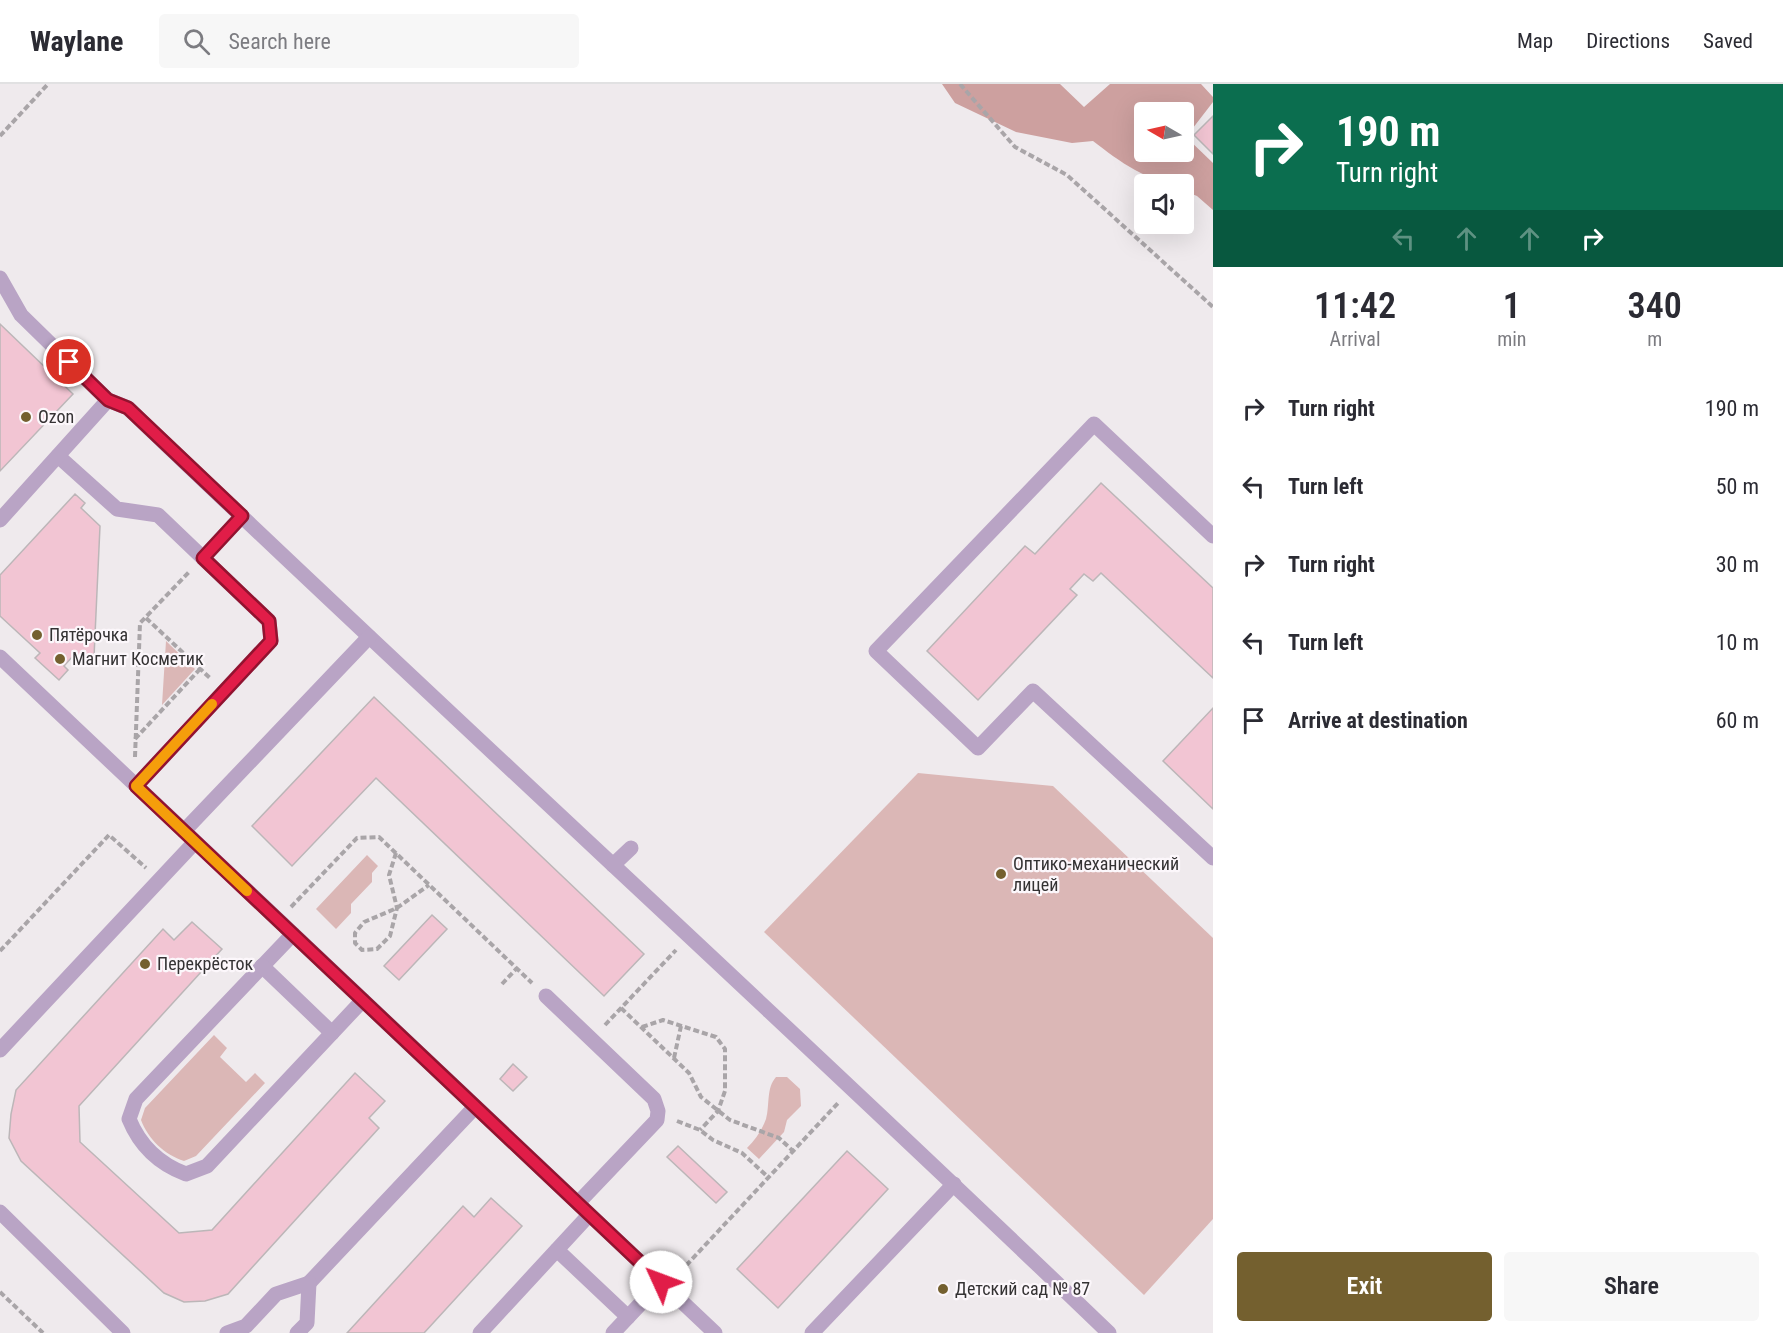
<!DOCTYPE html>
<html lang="en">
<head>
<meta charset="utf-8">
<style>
  :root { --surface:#fff; --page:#f7f7f7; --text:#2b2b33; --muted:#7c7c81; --line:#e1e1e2; --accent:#74602f }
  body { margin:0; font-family:"Roboto Condensed",sans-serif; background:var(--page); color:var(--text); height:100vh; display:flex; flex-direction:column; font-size:22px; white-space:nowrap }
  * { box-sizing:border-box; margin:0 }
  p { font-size:20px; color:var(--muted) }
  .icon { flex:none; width:33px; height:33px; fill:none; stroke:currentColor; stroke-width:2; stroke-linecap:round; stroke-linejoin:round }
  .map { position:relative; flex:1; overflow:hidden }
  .sheet { display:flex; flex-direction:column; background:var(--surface); width:570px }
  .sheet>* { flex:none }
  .hud { background:#0b6e4f; color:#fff; overflow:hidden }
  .needle { width:39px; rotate:279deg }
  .controls { position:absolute; left:1134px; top:18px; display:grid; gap:12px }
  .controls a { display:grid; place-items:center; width:60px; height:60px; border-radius:6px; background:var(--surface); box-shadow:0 6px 24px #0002; font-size:30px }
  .pin { position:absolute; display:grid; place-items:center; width:51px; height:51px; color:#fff; margin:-26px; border:3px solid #fff; border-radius:50%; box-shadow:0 2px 6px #0007 }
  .me { position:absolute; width:66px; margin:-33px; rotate:313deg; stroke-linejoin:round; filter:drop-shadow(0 0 4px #0008) }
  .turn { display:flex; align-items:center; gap:21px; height:126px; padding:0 24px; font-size:27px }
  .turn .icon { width:78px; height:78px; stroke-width:2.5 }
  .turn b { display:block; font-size:42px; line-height:51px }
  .lanes { display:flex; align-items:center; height:57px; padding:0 24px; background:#0003; justify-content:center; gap:30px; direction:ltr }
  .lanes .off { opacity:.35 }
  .eta { display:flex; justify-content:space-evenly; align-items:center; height:102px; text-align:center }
  .eta b { font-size:36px; font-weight:600; line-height:42px }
  .primary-button { display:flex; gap:12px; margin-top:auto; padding:12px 24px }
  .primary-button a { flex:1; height:69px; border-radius:6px; background:var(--accent); color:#fff; font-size:24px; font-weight:600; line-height:69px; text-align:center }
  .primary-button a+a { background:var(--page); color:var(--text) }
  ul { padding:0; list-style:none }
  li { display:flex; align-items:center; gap:18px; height:78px; padding:0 24px }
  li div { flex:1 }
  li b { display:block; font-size:22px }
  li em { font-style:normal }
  header { display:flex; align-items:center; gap:36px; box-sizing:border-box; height:84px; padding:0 30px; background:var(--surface); border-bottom:2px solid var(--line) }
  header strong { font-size:28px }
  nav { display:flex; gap:33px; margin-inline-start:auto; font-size:21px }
  .search { width:420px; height:54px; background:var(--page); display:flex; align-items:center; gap:15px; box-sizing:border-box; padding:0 21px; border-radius:6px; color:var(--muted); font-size:22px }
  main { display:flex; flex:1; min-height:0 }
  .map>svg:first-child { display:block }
  .green { fill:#dbb7b6 }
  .forest { fill:#cda09f; fill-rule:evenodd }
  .building { fill:#f2c5d3; stroke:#bcb6b8; stroke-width:1.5 }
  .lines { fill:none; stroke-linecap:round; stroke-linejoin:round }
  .path { stroke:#a9a5a8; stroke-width:4; stroke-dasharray:6 3; stroke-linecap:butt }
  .lane { stroke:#b9a4c5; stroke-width:15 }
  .route-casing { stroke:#92132f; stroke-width:15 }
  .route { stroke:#e11d48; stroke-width:10 }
  .slow { stroke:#f59e0b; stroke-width:10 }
  .poi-dot { fill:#74602f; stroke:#fcf7fb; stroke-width:2 }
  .labels { text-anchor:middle; stroke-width:4.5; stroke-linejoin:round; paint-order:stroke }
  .poi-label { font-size:18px; fill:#343233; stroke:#fcf7fb; text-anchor:start }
</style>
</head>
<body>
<header>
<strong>Waylane</strong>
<div class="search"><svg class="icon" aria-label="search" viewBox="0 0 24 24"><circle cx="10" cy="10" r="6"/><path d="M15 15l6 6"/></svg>Search here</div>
<nav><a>Map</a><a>Directions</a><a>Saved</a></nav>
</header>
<main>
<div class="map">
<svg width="1213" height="1249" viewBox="0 0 1213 1249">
  <rect width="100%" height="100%" fill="#efeaed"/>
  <g class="green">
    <path d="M 166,557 L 195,585 L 162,621 Z"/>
    <path d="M 918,689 L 1053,702 L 1213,854 L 1213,1135 L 1144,1211 L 764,848 Z"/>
    <path d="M 367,771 L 378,782 L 372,789 L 372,798 L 351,820 L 351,829 L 336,845 L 316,825 Z"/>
    <path d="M 214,951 L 227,964 L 220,973 L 246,998 L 255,989 L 265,999 L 196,1072 L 184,1077 C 165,1071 148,1055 141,1036 L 145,1024 Z"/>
    <path d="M 776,993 L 787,993 L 800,1005 L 801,1022 L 787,1036 L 784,1048 L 759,1075 L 747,1064 C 755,1056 762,1046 766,1035 C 770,1021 766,1004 776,993 Z"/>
  </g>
  <path class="forest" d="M 942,0 L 1060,0 L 1084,23 L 1110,0 L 1201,0 L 1213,13 L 1213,18 L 1186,53 L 1213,79 L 1213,126 L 1197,112 L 1184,107 L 1184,100 C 1149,100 1119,77 1093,57 L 1072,59 L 1016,48 L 955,19 ZM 1144,28 L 1184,28 L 1184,68 L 1144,68 Z"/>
  <g class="building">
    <path d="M 1213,32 L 1213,70 L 1194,51 Z"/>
    <path d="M 0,240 L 73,310 L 0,387 Z"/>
    <path d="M 1101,399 L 1213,504 L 1213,594 L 1101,489 L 1093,497 L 1084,490 L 1070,505 L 1077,511 L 978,616 L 927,567 L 1025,462 L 1035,470 Z"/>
    <path d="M 75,410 L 85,419 L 81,424 L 100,442 L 94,573 L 73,572 L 64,582 L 68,586 L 59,596 L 35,574 L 40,569 L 0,532 L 0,491 Z"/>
    <path d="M 374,613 L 644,870 L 604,912 L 376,694 L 292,782 L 252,742 Z"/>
    <path d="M 1213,624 L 1213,725 L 1163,677 Z"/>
    <path d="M 432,831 L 447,845 L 399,896 L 384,882 Z"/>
    <path d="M 192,838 L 222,865 L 79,1022 L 80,1058 L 179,1149 L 212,1146 L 355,989 L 385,1017 L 369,1034 L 379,1044 L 228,1210 L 205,1217 L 184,1218 L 164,1209 L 21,1077 L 9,1054 L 11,1030 L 16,1006 L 163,845 L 174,856 Z"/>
    <path d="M 513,980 L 527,993 L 513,1007 L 500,995 Z"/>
    <path d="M 678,1062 L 727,1108 L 716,1119 L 667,1073 Z"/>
    <path d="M 847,1067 L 888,1105 L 778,1224 L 737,1185 Z"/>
    <path d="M 491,1114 L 522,1142 L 424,1249 L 347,1249 L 463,1122 L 474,1133 Z"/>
  </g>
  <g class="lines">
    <g class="path">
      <path d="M 960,0 L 1015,63 L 1067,91 L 1213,223"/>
      <path d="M 0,52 L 48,0"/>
      <path d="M 146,534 L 211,595"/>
      <path d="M 135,655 L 200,585"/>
      <path d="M 135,673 L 140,539 L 190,487"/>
      <path d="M 396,769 L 389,791 L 397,824 L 390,852 L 377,865 L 362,866 L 355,859 L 355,849 L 364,838 L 397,824 L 429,801"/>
      <path d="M 291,823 L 357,754 L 379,753 L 532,899"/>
      <path d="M 0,867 L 109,751 L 146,784"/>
      <path d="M 502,900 L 517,884"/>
      <path d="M 621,924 L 689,989 L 701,1013 L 730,1036 L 779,1054 L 793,1067"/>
      <path d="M 605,941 L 676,866"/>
      <path d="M 642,943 L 663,936 L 716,953 L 725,965 L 725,1007 L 718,1027 L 700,1046"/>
      <path d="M 674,974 L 681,942"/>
      <path d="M 677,1037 L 700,1046 L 713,1056 L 742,1069 L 768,1093"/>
      <path d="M 680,1188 L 839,1018"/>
      <path d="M 0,1208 L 43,1249"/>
    </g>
    <g class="lane">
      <path d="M 0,194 L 21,231 L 108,316 L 128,324 C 452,635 785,937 1109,1249"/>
      <path d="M 58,372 L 117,425 L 158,431 L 269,537 L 271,557 L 136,702"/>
      <path d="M 0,436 L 108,316"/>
      <path d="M 1213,452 L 1094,340 L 876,567 L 978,664 L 1033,607 L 1213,774"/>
      <path d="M 203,474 L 242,432"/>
      <path d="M 0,573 L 715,1249"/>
      <path d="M 184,747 L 369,553"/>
      <path d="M 613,781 L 631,764"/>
      <path d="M 293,850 L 136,1015 L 129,1035 C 140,1062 159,1080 186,1090 L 207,1082 L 363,916"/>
      <path d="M 262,882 L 332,949"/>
      <path d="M 546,912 L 654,1015 L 658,1027 L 657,1036 L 578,1119"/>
      <path d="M 0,966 L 195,758"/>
      <path d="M 0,1128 L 123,1249"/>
      <path d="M 557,1166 L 628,1233"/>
      <path d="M 309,1199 L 475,1023"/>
      <path d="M 227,1249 L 246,1242 L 276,1210 L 309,1199 L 307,1239 L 297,1249"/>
      <path d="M 480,1249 L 589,1131"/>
      <path d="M 613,1249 L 661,1198"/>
      <path d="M 812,1249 L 954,1100"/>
    </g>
  </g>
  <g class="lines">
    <g class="route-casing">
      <path id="route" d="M 69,278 L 108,316 L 128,324 L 242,432 L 203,474 L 269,537 L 271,557 L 136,702 L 661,1198"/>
    </g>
    <use href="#route" class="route"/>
    <path class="slow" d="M 212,620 L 136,702 L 247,807"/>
  </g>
  <g class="poi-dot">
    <circle cx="26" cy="333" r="6"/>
    <circle cx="37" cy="551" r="6"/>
    <circle cx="60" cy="575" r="6"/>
    <circle cx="1001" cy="790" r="6"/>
    <circle cx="145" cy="880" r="6"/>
    <circle cx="943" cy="1205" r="6"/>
  </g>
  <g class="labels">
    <g class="poi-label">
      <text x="38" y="339">Ozon</text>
      <text x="49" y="557">Пятёрочка</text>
      <text x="72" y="581">Магнит Косметик</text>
      <text x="1013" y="786">Оптико-механический<tspan x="1013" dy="21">лицей</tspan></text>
      <text x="157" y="886">Перекрёсток</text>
      <text x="955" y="1211">Детский сад № 87</text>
    </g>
  </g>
</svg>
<div class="controls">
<a><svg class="needle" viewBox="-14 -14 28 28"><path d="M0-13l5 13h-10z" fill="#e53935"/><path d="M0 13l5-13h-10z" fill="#7c7c81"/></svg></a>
<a><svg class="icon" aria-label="sound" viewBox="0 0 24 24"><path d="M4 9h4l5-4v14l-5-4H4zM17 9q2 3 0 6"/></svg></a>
</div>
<div class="pin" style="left:69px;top:278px;background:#d93025"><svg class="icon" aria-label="arrive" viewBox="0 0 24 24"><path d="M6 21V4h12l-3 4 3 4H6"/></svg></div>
<svg class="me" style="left:661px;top:1198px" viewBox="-20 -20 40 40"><circle r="19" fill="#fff"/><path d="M0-13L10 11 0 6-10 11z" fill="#e11d48"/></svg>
</div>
<section class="sheet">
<div class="hud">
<div class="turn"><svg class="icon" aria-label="right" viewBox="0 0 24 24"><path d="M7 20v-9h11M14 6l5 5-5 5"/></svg><div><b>190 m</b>Turn right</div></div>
<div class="lanes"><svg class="icon off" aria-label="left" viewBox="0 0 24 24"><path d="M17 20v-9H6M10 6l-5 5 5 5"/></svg><svg class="icon off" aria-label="ahead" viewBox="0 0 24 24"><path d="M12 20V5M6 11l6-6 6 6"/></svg><svg class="icon off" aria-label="ahead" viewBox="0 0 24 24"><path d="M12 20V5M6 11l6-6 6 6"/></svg><svg class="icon" aria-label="right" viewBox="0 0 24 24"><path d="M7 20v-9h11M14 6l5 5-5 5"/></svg></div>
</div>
<div class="eta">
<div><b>11:42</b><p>Arrival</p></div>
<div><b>1</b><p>min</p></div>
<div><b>340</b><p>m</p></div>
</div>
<ul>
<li><svg class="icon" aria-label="right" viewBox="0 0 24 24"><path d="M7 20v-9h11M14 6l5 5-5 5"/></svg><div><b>Turn right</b></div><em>190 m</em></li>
<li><svg class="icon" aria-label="left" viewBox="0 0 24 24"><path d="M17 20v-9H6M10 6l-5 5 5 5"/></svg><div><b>Turn left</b></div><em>50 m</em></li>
<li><svg class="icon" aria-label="right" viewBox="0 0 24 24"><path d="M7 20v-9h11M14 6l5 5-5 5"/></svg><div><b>Turn right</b></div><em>30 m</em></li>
<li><svg class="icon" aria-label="left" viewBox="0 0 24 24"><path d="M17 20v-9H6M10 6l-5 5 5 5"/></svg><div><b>Turn left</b></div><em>10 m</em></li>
<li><svg class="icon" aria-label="arrive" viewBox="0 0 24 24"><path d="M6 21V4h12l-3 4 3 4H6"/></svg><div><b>Arrive at destination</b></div><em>60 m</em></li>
</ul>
<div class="primary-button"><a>Exit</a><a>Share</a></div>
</section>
</main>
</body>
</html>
